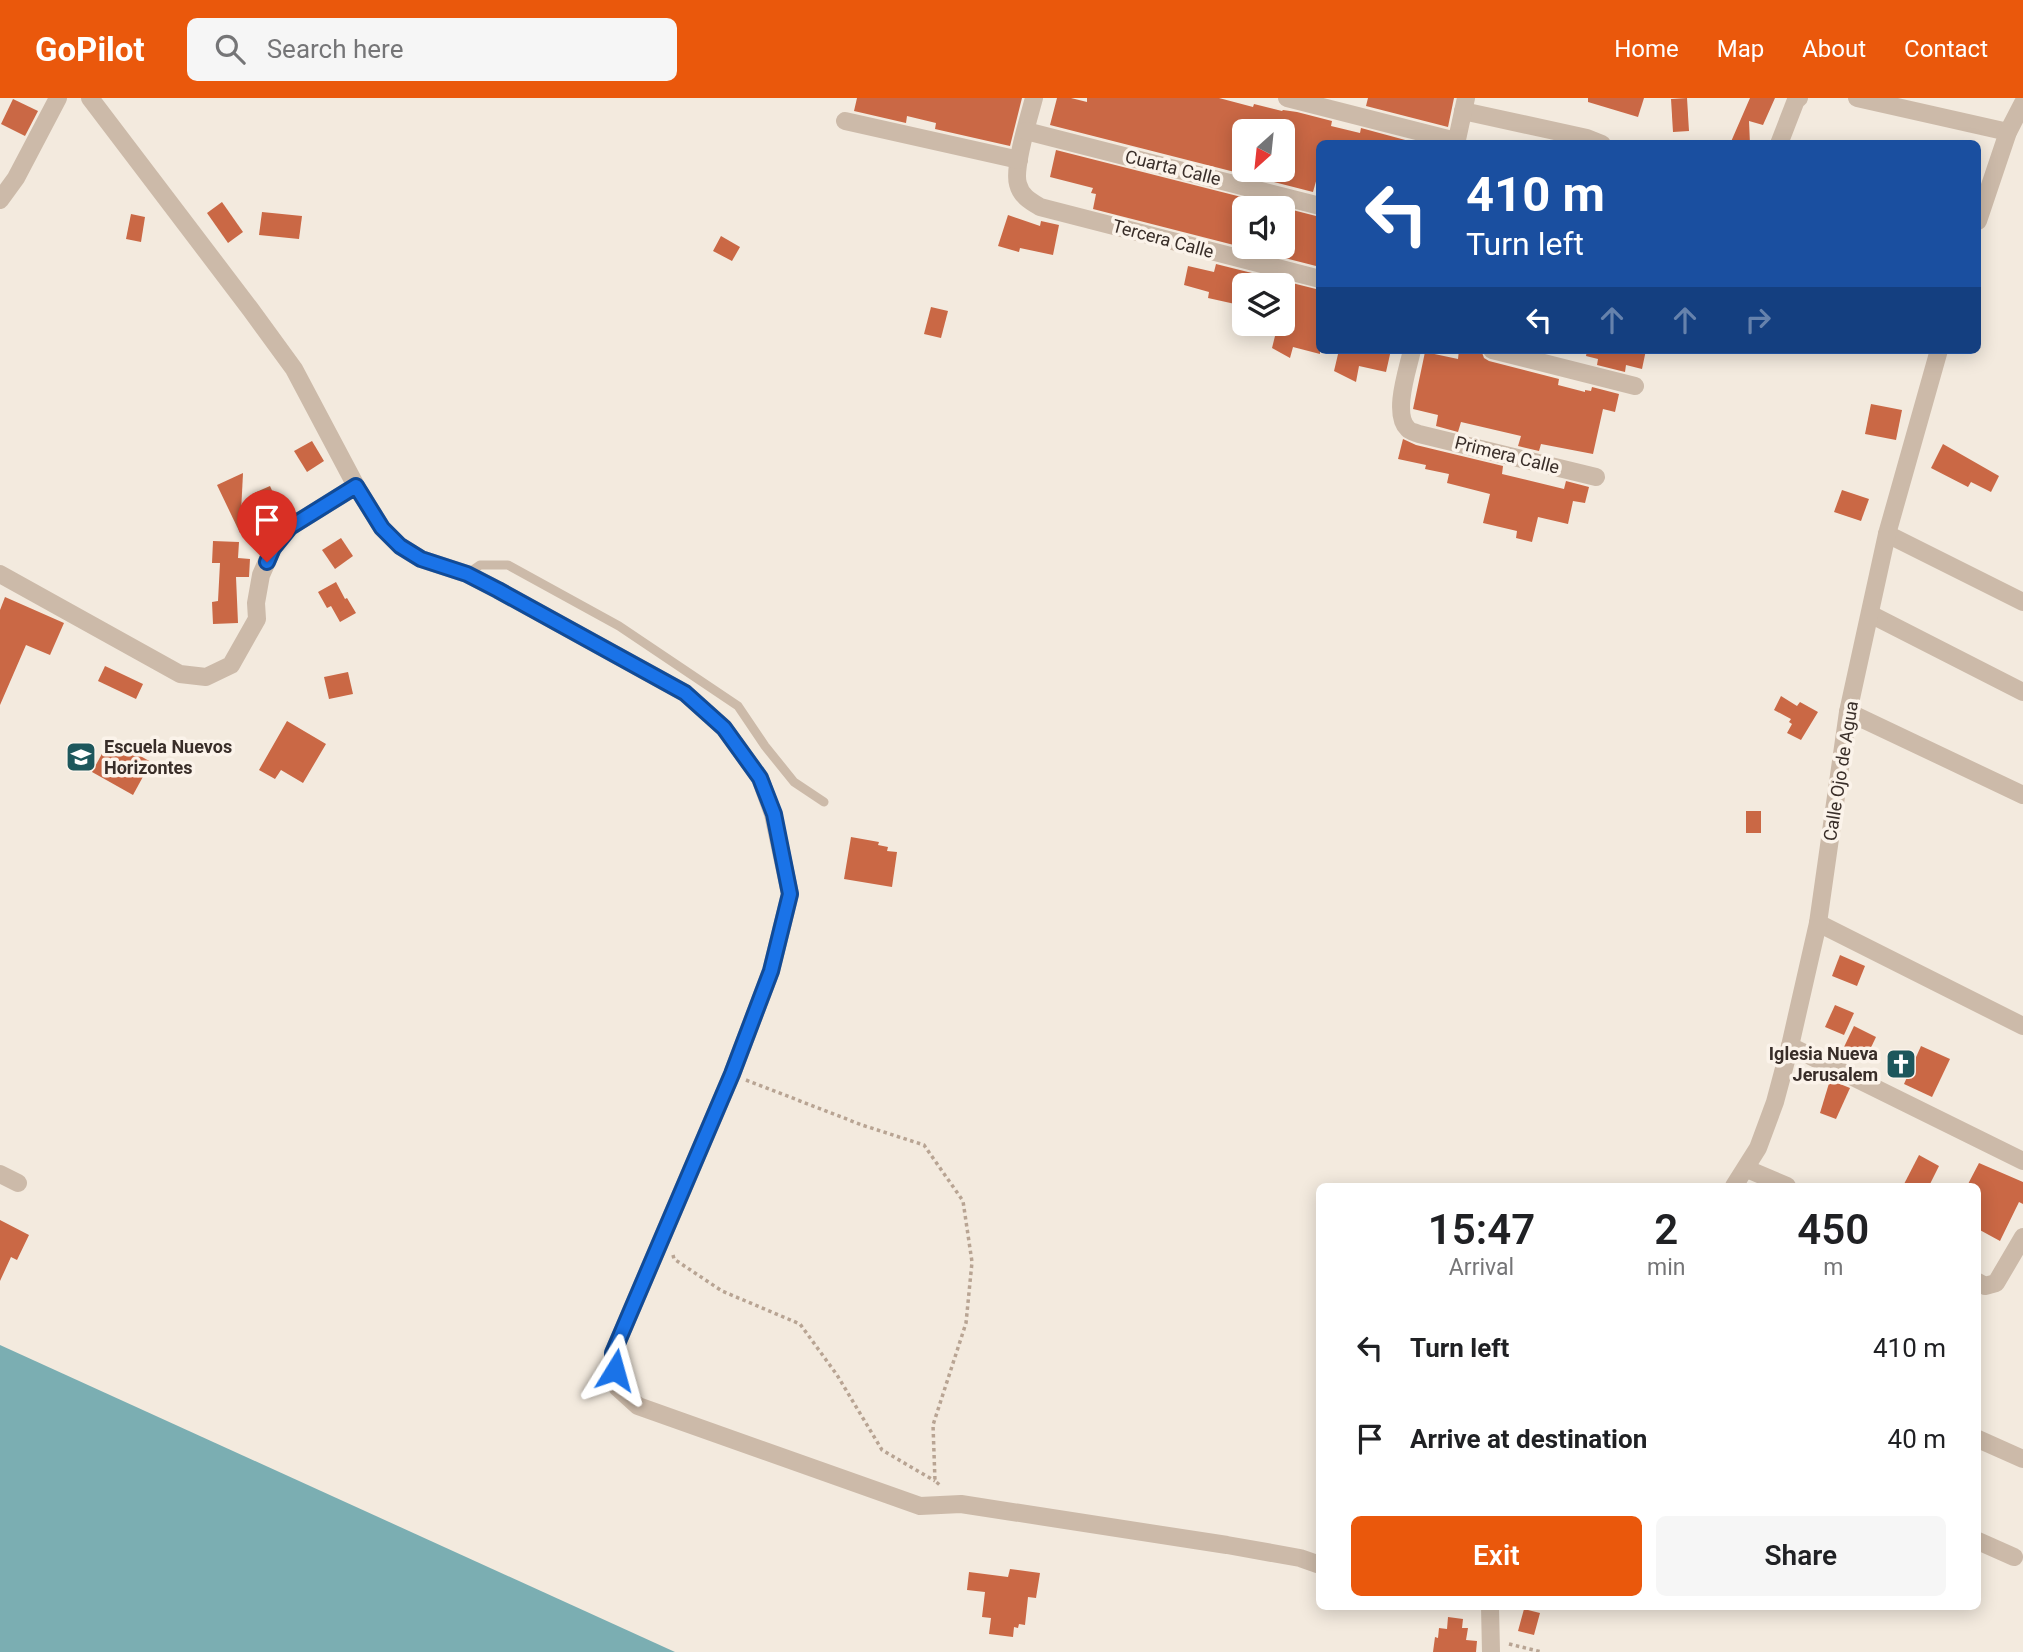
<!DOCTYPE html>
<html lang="en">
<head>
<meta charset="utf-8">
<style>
  :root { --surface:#fff; --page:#f6f6f6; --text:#202124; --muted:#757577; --accent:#ea580c }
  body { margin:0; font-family:Roboto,sans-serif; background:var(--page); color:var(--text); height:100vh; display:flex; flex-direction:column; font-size:26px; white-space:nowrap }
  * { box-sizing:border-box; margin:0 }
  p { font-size:23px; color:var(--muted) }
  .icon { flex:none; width:38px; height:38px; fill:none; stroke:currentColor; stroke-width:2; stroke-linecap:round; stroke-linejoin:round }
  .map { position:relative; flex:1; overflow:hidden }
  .panel { position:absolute; left:1316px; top:1085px; width:665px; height:427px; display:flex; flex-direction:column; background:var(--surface); border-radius:10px; box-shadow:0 4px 18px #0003 }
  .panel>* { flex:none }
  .top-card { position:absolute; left:1316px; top:42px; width:665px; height:214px; border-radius:10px; box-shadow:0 4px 18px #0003; background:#1a4fa0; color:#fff; overflow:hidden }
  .needle { width:46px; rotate:207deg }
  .tools { position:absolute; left:1232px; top:21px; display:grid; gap:14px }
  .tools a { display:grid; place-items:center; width:63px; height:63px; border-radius:10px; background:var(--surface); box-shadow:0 4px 18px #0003; font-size:35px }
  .pin { position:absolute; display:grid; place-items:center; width:60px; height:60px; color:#fff; margin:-72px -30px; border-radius:50% 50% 50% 0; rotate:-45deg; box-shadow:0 0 7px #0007 }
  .pin .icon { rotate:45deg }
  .me { position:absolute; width:77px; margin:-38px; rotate:8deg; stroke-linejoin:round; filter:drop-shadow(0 0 5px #0008) }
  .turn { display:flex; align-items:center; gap:24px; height:147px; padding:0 35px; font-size:32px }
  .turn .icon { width:91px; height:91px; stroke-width:2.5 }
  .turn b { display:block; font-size:49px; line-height:60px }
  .lanes { display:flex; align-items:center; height:66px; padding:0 35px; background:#0003; justify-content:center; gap:35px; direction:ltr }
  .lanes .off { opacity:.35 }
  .eta { display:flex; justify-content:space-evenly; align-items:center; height:119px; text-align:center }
  .eta b { font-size:42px; font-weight:600; line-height:49px }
  .primary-button { display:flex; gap:14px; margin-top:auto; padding:14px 35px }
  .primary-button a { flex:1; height:80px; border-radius:10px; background:var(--accent); color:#fff; font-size:28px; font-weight:600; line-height:80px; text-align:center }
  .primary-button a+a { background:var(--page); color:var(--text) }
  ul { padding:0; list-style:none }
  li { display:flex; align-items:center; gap:21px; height:91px; padding:0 35px }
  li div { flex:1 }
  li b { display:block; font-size:26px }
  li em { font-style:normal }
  header { display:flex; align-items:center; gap:42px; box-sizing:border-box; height:98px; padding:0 35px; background:var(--accent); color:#fff }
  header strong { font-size:33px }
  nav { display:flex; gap:38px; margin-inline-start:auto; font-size:24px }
  .search { width:490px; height:63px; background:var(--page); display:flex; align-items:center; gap:18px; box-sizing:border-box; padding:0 24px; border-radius:10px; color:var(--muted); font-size:26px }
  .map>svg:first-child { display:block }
  .water { fill:#7baeb2 }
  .building { fill:#ca6845; fill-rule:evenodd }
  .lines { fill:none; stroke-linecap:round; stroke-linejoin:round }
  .path { stroke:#b8a493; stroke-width:3.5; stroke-dasharray:3.5 3.5; stroke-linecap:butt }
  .lane { stroke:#ccbaa9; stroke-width:9 }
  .street { stroke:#ccbaa9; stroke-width:18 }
  .route-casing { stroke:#114b97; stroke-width:18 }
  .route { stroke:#1a73e8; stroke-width:12 }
  .labels { text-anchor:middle; stroke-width:7; stroke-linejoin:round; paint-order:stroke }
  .street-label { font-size:18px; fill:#392e29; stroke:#fbf3ea }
  .poi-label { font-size:18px; font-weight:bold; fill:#392e29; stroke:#fbf3ea; text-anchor:start }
</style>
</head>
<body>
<header>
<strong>GoPilot</strong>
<div class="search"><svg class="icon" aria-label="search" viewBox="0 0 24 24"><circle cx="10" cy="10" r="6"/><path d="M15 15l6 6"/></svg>Search here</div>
<nav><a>Home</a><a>Map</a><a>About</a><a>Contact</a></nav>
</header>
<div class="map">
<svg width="2023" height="1554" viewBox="0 0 2023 1554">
  <rect width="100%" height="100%" fill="#f3eade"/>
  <path class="water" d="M 0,1247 L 675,1554 L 0,1554 Z"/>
  <g class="building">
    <path d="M 857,0 L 1022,0 L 1010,48 L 935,31 L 936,25 L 907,18 L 906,25 L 854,13 Z"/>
    <path d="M 1057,0 L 1071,0 L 1087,4 L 1087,0 L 1219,0 L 1253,9 L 1254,6 L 1282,13 L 1283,12 L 1297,14 L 1332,23 L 1331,28 L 1360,35 L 1361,30 L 1420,46 L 1320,46 L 1320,69 L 1313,94 L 1050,27 ZM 1244,33 L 1283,33 L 1283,72 L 1244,72 Z"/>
    <path d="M 1368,0 L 1454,0 L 1448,29 L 1366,8 Z"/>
    <path d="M 1588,0 L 1644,0 L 1638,19 L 1588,4 Z"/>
    <path d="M 1687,0 L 1689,33 L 1673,34 L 1671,1 Z"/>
    <path d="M 1750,0 L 1775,0 L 1763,27 L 1749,23 L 1750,46 L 1730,46 Z"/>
    <path d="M 13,1 L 38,13 L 25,38 L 1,26 Z"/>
    <path d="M 1056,52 L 1320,119 L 1320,169 L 1093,111 L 1096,96 L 1091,95 L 1093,90 L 1050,79 ZM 1244,110 L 1283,110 L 1283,149 L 1244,149 Z"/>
    <path d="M 222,104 L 243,134 L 228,145 L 207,115 Z"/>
    <path d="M 262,114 L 302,118 L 299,141 L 259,137 Z"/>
    <path d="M 131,116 L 145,119 L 141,144 L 126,141 Z"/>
    <path d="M 1008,117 L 1040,128 L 1041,123 L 1059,127 L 1053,157 L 1020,150 L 1019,154 L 998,148 Z"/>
    <path d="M 721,138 L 740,149 L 732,163 L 713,153 Z"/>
    <path d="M 1216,166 L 1320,192 L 1320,256 L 1293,249 L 1290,260 L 1272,250 L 1278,226 L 1283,226 L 1283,187 L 1244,187 L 1244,208 L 1208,200 L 1209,194 L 1184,187 L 1188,168 L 1214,174 Z"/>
    <path d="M 931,209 L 948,213 L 941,240 L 924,236 Z"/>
    <path d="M 1339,252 L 1391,252 L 1386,274 L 1359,268 L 1356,284 L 1334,273 Z"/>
    <path d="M 1459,252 L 1481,252 L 1484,260 L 1489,263 L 1559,281 L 1558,287 L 1585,294 L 1585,292 L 1591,293 L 1592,289 L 1619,296 L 1615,314 L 1603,311 L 1593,356 L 1541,346 L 1539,353 L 1518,348 L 1521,338 L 1461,324 L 1458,334 L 1436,328 L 1438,317 L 1413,311 L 1425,254 L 1458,261 Z"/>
    <path d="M 1587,252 L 1646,252 L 1642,271 L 1626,267 L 1625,274 L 1597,267 L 1598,261 L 1586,258 Z"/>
    <path d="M 1871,306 L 1902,312 L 1896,342 L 1865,336 Z"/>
    <path d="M 1403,341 L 1416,347 L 1503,368 L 1502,376 L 1564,391 L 1566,383 L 1589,389 L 1585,405 L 1573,403 L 1568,426 L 1538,419 L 1532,444 L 1516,440 L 1517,433 L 1483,425 L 1490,396 L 1447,385 L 1449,376 L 1425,371 L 1426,367 L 1398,361 Z"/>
    <path d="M 312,343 L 324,363 L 307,374 L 294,353 Z"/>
    <path d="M 1943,346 L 1999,378 L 1991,394 L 1971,384 L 1968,389 L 1931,370 Z"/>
    <path d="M 243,375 L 240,435 L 217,387 Z"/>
    <path d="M 270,388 L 281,412 L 263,420 L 252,396 Z"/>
    <path d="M 1842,392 L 1869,401 L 1861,423 L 1834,414 Z"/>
    <path d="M 341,440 L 353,458 L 335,471 L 322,452 Z"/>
    <path d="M 213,443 L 239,444 L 238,460 L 250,461 L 249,479 L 236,479 L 238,525 L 213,526 L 212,504 L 218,503 L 220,465 L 212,465 Z"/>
    <path d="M 336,484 L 345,501 L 347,500 L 356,515 L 340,524 L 331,508 L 327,510 L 318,494 Z"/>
    <path d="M 5,499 L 64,525 L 50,557 L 26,547 L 0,607 L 0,512 Z"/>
    <path d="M 105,568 L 143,586 L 136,601 L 98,583 Z"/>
    <path d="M 348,574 L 353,596 L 329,601 L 324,579 Z"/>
    <path d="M 1781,598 L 1797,608 L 1800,604 L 1818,614 L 1801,642 L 1787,635 L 1792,626 L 1789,624 L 1791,621 L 1774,612 Z"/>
    <path d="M 287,623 L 326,646 L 303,685 L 281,672 L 275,681 L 259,672 Z"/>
    <path d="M 110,641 L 151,664 L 133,697 L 92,674 Z"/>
    <rect x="1746" y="713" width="15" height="22"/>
    <path d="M 851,739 L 879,744 L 878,747 L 888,749 L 887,753 L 897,754 L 892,789 L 844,781 Z"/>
    <path d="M 1840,857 L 1865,868 L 1857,888 L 1832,878 Z"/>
    <path d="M 1835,907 L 1854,915 L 1844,937 L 1825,929 Z"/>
    <path d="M 1854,928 L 1876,939 L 1866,960 L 1844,949 Z"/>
    <path d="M 1921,948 L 1950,961 L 1932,999 L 1904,986 Z"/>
    <path d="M 1830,982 L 1850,990 L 1836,1021 L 1820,1015 Z"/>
    <path d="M 1919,1057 L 1939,1068 L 1929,1088 L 1903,1088 Z"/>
    <path d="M 1979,1065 L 2023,1084 L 2023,1106 L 2019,1104 L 2000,1143 L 1978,1131 L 1978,1088 L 1967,1088 Z"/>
    <path d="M 0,1122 L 29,1137 L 17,1162 L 11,1159 L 0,1183 Z"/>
    <path d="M 1010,1471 L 1040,1475 L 1036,1500 L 1028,1499 L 1025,1527 L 1019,1526 L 1018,1530 L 1014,1529 L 1013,1539 L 989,1536 L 991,1520 L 982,1519 L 985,1494 L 967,1492 L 969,1474 L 1008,1479 Z"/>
    <path d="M 1524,1511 L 1540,1515 L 1534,1537 L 1518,1533 Z"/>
    <path d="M 1448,1519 L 1463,1521 L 1462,1530 L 1468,1530 L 1466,1542 L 1477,1543 L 1476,1554 L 1433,1554 L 1435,1539 L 1438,1540 L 1439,1530 L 1447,1531 Z"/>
  </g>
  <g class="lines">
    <g class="path">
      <path d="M 746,982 L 862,1027 L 924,1047 L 963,1103 L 972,1164 L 966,1225 L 933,1327 L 935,1383 L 941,1388"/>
      <path d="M 673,1157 L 674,1161 L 722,1193 L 800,1226 L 837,1277 L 882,1352 L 935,1383"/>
      <path d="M 1509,1546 L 1542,1554"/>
    </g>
    <path class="lane" d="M 467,476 L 480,467 L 508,467 L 619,528 L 738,608 L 765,648 L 794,684 L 824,704"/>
    <g class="street">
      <path d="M 90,0 L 251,212 L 294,271 L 356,388 L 382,430 L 400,448 L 421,461 L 467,476 L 498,492 L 685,595 L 724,630 L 760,680 L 773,716 L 790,796 L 771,873 L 732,976 L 613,1255 L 617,1289 L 638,1308 L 920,1408 L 961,1406 L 1227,1447 L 1300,1460 L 1320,1467"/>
      <path d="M 1034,0 C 1029,19 1013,70 1018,86 C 1021,98 1030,103 1040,109 L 1320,181"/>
      <path d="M 1287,0 L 1456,43"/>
      <path d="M 1857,0 L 2008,34"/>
      <path d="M 1463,13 L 1587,40 L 1602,46"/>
      <path d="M 845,23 L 1019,62"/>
      <path d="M 1026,33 L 1320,108"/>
      <path d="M 1456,46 L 1466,0"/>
      <path d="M 1779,46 L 1796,2 L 1799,0"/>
      <path d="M 0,102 L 16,80 L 58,0"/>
      <path d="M 1978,123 L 2008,34 L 2023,5"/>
      <path d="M 1412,252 C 1408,271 1392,316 1408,331 C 1411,334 1415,334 1419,336 L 1596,379"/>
      <path d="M 1492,252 L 1635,288"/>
      <path d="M 1887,436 L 2023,504"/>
      <path d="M 0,476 L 180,576 L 206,579 L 231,567 L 257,521 L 256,505 L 261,477 L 273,450 L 290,429 L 356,388"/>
      <path d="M 1870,516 L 2023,594"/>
      <path d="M 1848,614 L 2023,697"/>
      <path d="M 1818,825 L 2023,928"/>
      <path d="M 1790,948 L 2023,1063"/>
      <path d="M 1747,1071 L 1787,1088"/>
      <path d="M 0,1076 L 18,1085"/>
      <path d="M 1734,1088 L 1758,1050 L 1775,1004 L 1790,948 L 1818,825 L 1848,614 L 1887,436 L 1939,252"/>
      <path d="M 1978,1184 L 1985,1188 L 1996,1185 L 2023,1139"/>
      <path d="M 1978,1341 L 2023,1361"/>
      <path d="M 1978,1443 L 2014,1459"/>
      <path d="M 1490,1508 L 1491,1554"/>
    </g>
  </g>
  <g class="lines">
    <g class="route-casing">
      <path id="route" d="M 267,464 L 273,450 L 290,429 L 356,388 L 382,430 L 400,448 L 421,461 L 467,476 L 498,492 L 685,595 L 724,630 L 760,680 L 774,716 L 790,796 L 771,873 L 732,976 L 613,1255 L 615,1272"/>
    </g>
    <use href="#route" class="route"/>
  </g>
  <defs>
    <g id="school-square" transform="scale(1.575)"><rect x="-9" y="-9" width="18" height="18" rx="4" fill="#1d575c" stroke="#fbf3ea"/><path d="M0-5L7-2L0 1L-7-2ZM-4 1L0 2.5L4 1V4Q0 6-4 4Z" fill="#fff"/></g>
    <g id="church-square" transform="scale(1.575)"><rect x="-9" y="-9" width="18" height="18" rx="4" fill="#1d575c" stroke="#fbf3ea"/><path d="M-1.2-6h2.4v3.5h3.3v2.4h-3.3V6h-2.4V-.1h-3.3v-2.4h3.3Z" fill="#fff"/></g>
  </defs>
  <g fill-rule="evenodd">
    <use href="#school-square" x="81" y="659"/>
    <use href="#church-square" x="1901" y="966"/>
  </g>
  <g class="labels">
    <g class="street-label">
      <text transform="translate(1173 70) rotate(14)" y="6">Cuarta Calle</text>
      <text transform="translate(1163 141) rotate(15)" y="6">Tercera Calle</text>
      <text transform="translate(1507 357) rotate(14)" y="6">Primera Calle</text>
      <text transform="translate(1841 673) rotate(-81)" y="6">Calle Ojo de Agua</text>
    </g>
    <g class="poi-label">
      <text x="104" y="655">Escuela Nuevos<tspan x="104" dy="21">Horizontes</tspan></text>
      <text x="1878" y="962" text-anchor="end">Iglesia Nueva<tspan x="1878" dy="21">Jerusalem</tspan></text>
    </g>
  </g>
</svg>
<div class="tools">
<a><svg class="needle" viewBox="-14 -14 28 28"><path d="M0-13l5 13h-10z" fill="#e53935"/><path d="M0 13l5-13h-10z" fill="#757577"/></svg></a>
<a><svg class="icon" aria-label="sound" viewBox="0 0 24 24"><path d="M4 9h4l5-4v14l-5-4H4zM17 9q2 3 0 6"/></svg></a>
<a><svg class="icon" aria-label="layers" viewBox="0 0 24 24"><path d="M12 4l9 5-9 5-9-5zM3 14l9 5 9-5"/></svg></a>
</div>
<div class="pin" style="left:267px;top:464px;background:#d93025"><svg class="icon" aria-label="arrive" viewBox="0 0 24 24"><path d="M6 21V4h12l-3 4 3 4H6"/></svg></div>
<svg class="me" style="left:615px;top:1272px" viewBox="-20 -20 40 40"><path d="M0-17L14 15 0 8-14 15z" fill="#1a73e8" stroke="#fff" stroke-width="4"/></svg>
<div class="top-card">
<div class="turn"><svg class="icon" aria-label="left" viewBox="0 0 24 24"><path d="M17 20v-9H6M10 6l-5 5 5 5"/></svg><div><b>410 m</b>Turn left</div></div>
<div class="lanes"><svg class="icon" aria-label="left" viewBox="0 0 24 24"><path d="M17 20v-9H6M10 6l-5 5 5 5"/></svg><svg class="icon off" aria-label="ahead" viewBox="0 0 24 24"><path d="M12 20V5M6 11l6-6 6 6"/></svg><svg class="icon off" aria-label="ahead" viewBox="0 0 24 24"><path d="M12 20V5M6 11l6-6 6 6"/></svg><svg class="icon off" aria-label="right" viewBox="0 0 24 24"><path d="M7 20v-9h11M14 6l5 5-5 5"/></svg></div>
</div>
<section class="panel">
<div class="eta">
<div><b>15:47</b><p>Arrival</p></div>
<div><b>2</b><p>min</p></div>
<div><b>450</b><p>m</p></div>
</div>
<ul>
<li><svg class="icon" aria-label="left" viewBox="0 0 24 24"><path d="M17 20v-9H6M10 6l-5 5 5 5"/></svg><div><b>Turn left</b></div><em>410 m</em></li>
<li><svg class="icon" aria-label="arrive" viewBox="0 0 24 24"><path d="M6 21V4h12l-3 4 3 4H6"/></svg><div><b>Arrive at destination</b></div><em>40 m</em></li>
</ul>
<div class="primary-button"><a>Exit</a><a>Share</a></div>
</section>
</div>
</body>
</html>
